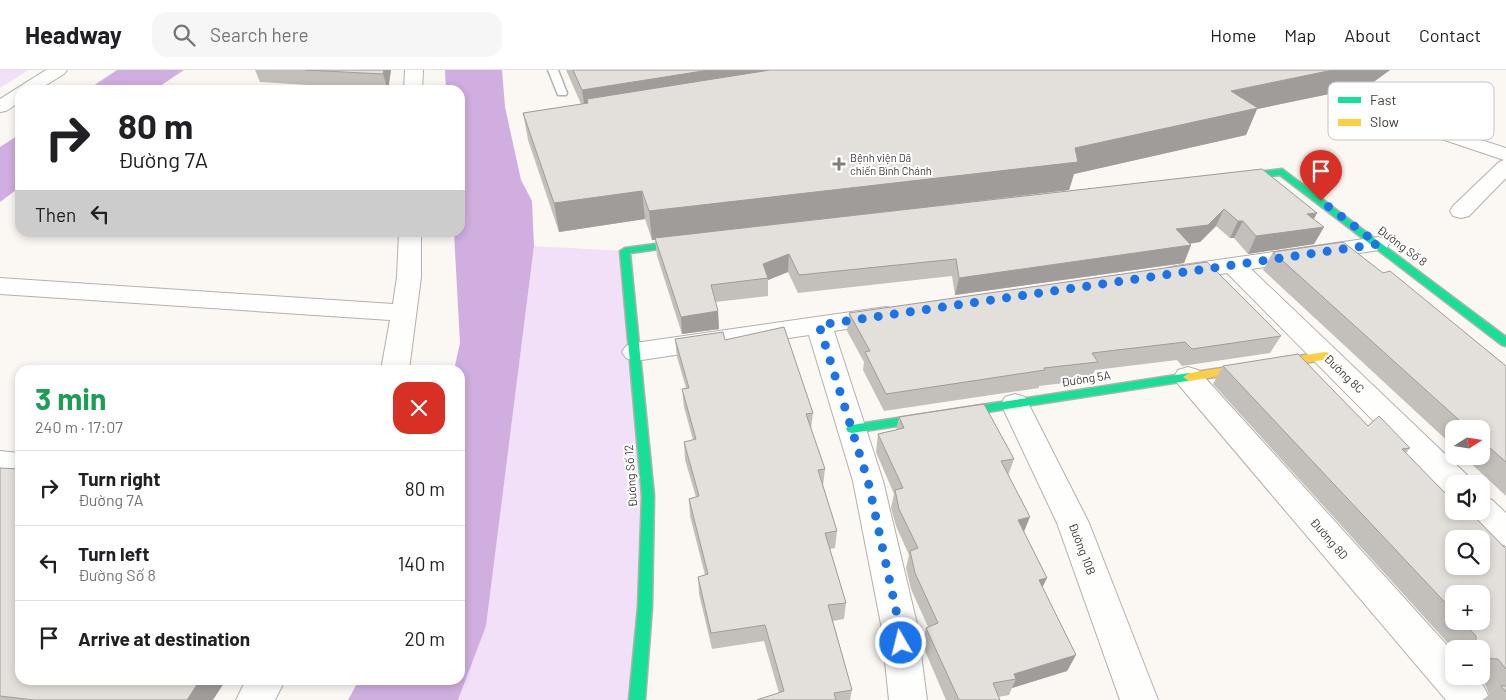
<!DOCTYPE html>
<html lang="en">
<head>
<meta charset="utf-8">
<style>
  :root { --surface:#fff; --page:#f6f6f6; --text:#202124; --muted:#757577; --line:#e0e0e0 }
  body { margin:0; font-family:Barlow,sans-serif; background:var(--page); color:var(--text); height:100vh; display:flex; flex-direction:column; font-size:19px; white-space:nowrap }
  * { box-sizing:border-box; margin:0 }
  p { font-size:16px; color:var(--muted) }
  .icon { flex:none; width:28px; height:28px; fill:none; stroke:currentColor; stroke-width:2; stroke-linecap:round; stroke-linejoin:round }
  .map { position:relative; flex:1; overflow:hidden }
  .panel { position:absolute; left:15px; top:295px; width:450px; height:320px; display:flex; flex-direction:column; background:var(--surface); border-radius:15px; box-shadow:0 2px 8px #0003 }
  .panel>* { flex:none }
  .guide { position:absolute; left:15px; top:15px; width:450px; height:152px; border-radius:15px; box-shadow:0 2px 8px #0003; background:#fff; color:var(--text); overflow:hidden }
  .needle { width:32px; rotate:78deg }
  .fabs { position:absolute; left:1445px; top:350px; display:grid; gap:10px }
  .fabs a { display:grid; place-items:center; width:45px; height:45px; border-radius:10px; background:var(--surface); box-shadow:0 2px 8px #0003; font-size:25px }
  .pin { position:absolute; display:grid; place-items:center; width:42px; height:42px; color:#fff; margin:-51px -21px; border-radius:50% 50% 50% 0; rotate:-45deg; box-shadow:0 0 5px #0007 }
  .pin .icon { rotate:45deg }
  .me { position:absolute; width:55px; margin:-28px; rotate:352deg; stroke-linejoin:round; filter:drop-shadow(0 0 4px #0008) }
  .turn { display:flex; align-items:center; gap:18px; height:105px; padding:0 20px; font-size:22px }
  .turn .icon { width:65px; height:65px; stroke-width:2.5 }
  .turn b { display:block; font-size:35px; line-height:42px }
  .then { display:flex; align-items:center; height:48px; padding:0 20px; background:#0003; gap:10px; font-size:19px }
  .round { display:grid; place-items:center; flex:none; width:52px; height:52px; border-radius:15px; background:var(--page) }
  .head { display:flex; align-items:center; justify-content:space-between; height:85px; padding:0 20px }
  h1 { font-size:30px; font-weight:700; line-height:38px; color:#1e9e55 }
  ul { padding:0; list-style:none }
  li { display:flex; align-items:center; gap:15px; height:75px; padding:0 20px; border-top:1px solid var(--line) }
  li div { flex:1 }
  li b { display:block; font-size:19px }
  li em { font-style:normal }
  header { display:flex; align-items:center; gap:30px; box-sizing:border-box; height:70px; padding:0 25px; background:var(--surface); border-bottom:1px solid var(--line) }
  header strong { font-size:24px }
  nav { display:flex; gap:28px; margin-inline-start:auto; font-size:18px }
  .search { width:350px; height:45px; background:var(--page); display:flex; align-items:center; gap:12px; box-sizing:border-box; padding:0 18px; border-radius:15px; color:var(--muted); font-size:19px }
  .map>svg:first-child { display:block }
  .green { fill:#f1e0f7 }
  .water { fill:#d0aee0 }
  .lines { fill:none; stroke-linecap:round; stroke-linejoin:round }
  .lane-casing { stroke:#b4b0ab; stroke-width:3 }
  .street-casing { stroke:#b4b0ab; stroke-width:2 }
  .fast-casing { stroke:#b4b0ab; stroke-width:3 }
  .slow-casing { stroke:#b4b0ab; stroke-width:3 }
  .lane { fill:#fefefd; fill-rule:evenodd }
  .street { fill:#fefefd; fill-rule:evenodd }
  .fast { fill:#16e098; fill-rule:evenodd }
  .slow { fill:#ffcf43; fill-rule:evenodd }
  .wall { fill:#c3c0bb; fill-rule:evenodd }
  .shaded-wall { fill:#9f9c99 }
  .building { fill:#e3dfda; stroke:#9f9c99; fill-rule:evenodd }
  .route { stroke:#1a73e8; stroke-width:9; stroke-dasharray:0 16.2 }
  .poi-dot { fill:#827e78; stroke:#fff; stroke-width:2 }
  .labels { text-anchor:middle; stroke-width:4; stroke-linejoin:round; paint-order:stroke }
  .far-poi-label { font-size:11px; fill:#413c35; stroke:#fff; text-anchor:start }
  .street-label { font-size:12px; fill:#413c35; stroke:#fff }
  .key { fill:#fff; stroke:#c6c4c2; stroke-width:1 }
  .key-label { font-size:14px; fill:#413c35 }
</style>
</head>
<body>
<header>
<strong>Headway</strong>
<div class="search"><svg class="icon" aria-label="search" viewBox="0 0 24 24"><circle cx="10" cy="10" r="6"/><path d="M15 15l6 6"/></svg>Search here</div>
<nav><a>Home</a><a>Map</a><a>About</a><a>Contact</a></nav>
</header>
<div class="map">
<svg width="1506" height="630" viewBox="0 0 1506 630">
  <rect width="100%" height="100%" fill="#fbf8f4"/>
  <g class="green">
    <path d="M 0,0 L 29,0 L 0,18 Z"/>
    <path d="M 534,176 L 625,181 L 648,426 L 637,630 L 458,630 L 486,555 Z"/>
  </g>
  <g class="water">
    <path d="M 117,0 L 184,0 L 154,20 L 87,20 Z"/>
    <path d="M 445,0 L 502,0 L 505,37 L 521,110 L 532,131 L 534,176 L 486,556 L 458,630 L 348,630 L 359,610 L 460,610 L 460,300 L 454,300 L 460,273 L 454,163 L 460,162 L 460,20 L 446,20 Z"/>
    <path d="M 20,64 L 20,117 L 0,132 L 0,77 Z"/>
  </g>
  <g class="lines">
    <g class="lane-casing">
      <path id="lane" d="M 548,0 L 558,0 L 567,23 L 566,25 L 558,25 Z"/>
    </g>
    <g class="street-casing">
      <g id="street">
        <path d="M 46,0 L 67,0 L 64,4 L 38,20 L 20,20 L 20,32 L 6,41 L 0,42 L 0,29 Z"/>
        <path d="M 405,0 L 423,0 L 422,20 L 404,20 Z"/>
        <path d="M 1364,32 L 1506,78 L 1506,108 L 1469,146 L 1461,148 L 1453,146 L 1450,141 L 1453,136 L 1499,92 L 1504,90 L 1358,41 L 1355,37 L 1358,33 Z"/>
        <path d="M 399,162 L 421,162 L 421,207 L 409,300 L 381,300 L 390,250 L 0,224 L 0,208 L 393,234 L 397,207 Z"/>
        <path d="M 1378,167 L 1386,169 L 1389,174 L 1386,179 L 1251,199 L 1467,405 L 1471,414 L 1454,414 L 1454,425 L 1445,423 L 1227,203 L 1176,210 L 1168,208 L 1164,203 L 1168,198 L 1176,196 Z"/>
        <path d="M 886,237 L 895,239 L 899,245 L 895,251 L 834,261 L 883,411 L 917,554 L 927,630 L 889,630 L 881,554 L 853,411 L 809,265 L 635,291 L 626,288 L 622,282 L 626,276 L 635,273 Z"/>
        <path d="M 1188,297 L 1198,300 L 1454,583 L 1454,606 L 1475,606 L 1484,617 L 1490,630 L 1446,630 L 1178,314 L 1174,307 L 1178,300 Z"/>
        <path d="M 1015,324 L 1025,327 L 1089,453 L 1158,630 L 1120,630 L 1057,453 L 1001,334 L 1005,327 Z"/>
        <path d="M 0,381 L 20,383 L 20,407 L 0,405 Z"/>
        <path d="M 1481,426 L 1492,430 L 1506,443 L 1506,476 C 1490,471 1474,456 1466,441 L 1481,441 Z"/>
        <path d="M 246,610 L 285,610 L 275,630 L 236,630 Z"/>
      </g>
    </g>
    <g class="fast-casing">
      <g id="fast">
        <path d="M 1282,99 L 1506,267 L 1506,276 L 1502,275 L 1280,105 L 1232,111 L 1228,108 L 1232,105 Z"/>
        <path d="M 693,169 L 698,172 L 696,174 L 630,183 L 654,426 L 652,537 L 645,630 L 629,630 L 638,537 L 642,426 L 620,181 L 625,178 Z"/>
        <path d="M 1189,303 L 1193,304 L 1195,307 L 1193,310 L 852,363 L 848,362 L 846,359 L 848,356 L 852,355 Z"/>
      </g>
    </g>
    <g class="slow-casing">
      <path id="slow" d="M 1325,282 L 1329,283 L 1330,286 L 1329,289 L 1189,311 L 1183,307 L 1189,303 Z"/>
    </g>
    <use href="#lane" class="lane"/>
    <use href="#street" class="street"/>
    <use href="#fast" class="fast"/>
    <use href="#slow" class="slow"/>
  </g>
  <g class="wall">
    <path d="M 255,0 L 391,0 L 388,20 L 260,12 Z"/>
    <path d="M 566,0 L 1390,0 L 1368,16 L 1257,39 L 1246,65 L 1074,104 L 1069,120 L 901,140 L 1262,99 L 1317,143 L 1314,149 L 1324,157 L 1314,174 L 1248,184 L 1234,168 L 1230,168 L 1216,156 L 1200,172 L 1190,174 L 1191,175 L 1184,193 L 955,225 L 952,206 L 798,223 L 788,202 L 768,210 L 768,226 L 715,232 L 718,241 L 719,259 L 682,264 L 657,186 L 655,170 L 652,170 L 645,149 L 559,162 L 528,70 L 523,43 L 581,34 Z"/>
    <path d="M 1273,182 L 1506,296 L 1506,426 L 1463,386 L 1481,386 L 1481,359 L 1454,359 L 1454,377 L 1263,200 Z"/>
    <path d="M 849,243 L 1281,266 L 1270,283 L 1182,296 L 1177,290 L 1095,300 L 1090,310 L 1039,316 L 1039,318 L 884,341 L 863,300 L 864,292 L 847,261 Z"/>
    <path d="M 675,269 L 725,270 L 813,343 L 811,359 L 825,399 L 823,416 L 837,461 L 835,478 L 830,479 L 846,533 L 844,549 L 833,551 L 852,620 L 850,630 L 757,630 L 779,623 L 764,571 L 712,579 L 699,524 L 698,507 L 705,505 L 690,446 L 689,429 L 696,427 L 685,390 L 684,372 L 693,370 L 684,337 L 682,319 L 686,318 L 677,287 Z"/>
    <path d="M 1223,296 L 1410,378 L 1406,383 L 1454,441 L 1506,479 L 1506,630 L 1482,630 L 1489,625 L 1486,616 L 1478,606 L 1481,606 L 1481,579 L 1454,579 L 1454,580 L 1213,314 ZM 1454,524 L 1481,551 L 1454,551 Z"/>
    <path d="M 899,347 L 1014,389 L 1008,406 L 1024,462 L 1047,508 L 1042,517 L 1076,585 L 1067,601 L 1012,618 L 1009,625 L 998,627 L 1000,630 L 946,630 L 922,574 L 926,558 L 928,557 L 911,519 L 906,498 L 909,485 L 896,456 L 891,438 L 894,424 L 876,382 L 878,364 L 896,360 Z"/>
    <path d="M 0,398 L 213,630 L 0,630 Z"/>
  </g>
  <g class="shaded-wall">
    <path d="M 384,0 L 391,0 L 388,20 L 383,4 Z"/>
    <path d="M 709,0 L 867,0 L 588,33 L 587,29 L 589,46 L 586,46 L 582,20 Z"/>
    <path d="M 1333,0 L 1390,0 L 1368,16 L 1257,39 L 1246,65 L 1074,104 L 1069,120 L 652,170 L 649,141 L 1075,78 L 1231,21 Z"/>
    <path d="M 642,121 L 645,149 L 559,162 L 554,133 Z"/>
    <path d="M 1224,139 L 1216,156 L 1200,172 L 1168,176 L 1176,159 Z"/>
    <path d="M 1317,143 L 1308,159 L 1324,157 L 1314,174 L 1248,184 L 1256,166 L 1307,144 Z"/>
    <path d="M 1238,151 L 1243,151 L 1234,168 L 1230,168 Z"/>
    <path d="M 1191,175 L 1184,193 L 955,225 L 959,208 Z"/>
    <path d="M 789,184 L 788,202 L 768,210 L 763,194 Z"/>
    <path d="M 718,241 L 719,259 L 682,264 L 681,247 Z"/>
    <path d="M 1030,447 L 1023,464 L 1018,450 Z"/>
    <path d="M 1047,508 L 1039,524 L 1039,510 Z"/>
    <path d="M 1076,585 L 1067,601 L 1012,618 L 1016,609 L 1014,604 Z"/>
    <path d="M 200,610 L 226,610 L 213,630 L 187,630 Z"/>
  </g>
  <g class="building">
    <path d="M 305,0 L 384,0 L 383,4 Z"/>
    <path d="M 573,0 L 709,0 L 582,20 Z"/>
    <path d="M 770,0 L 1333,0 L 1231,21 L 1258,38 L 1075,78 L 1078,92 L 649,141 L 642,121 L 554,133 L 523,43 L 588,33 L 587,29 Z"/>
    <path d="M 1262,99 L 1317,143 L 1307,144 L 1324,157 L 1256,166 L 1243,151 L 1238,151 L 1224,139 L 1208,155 L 1176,159 L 1191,175 L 959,208 L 956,189 L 799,205 L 789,184 L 763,194 L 768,208 L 711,215 L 718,241 L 681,247 L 655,168 Z"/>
    <path d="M 1343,172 L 1383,203 L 1390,201 L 1506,296 L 1506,392 L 1481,370 L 1481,359 L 1469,359 L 1273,182 Z"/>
    <path d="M 1207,192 L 1281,266 L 1192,279 L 1185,272 L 1092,283 L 1098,292 L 1044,298 L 1045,300 L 886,324 L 865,282 L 870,281 L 849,243 Z"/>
    <path d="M 784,257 L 813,343 L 806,344 L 825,399 L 818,400 L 837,461 L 825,463 L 846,533 L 828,535 L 852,620 L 834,623 L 836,630 L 757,630 L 784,621 L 765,555 L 711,563 L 698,507 L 708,504 L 689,429 L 699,426 L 684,372 L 696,369 L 682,319 L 689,318 L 675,269 L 723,262 L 725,270 Z"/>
    <path d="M 1298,284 L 1368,356 L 1379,346 L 1410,378 L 1402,379 L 1454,432 L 1454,441 L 1469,441 L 1506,479 L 1506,599 L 1498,589 L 1481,588 L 1481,579 L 1476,579 L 1476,566 L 1462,551 L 1481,551 L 1481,524 L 1454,524 L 1454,542 L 1223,296 ZM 1454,469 L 1481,469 L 1481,496 L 1454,496 Z"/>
    <path d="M 984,334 L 1014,389 L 1001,391 L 1030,447 L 1018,450 L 1047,508 L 1039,510 L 1076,585 L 1014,604 L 1016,609 L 993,613 L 1000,630 L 959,630 L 926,558 L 938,553 L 915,503 L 910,481 L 918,478 L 899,439 L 895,420 L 903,418 L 878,364 L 904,358 L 899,347 Z"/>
    <path d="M 0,398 L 20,399 L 20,610 L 200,610 L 187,630 L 34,630 L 0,626 Z"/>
    <path d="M 1501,616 L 1506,616 L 1506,622 Z"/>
  </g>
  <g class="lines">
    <path class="route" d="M 901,573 L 899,554 L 868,411 L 819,255 L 1378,174 L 1321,131"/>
  </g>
  <path class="poi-dot" d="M836.5 86.5h5v5h5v5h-5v5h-5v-5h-5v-5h5z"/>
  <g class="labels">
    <g class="far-poi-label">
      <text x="850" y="92">Bệnh viện Dã<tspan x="850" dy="13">chiến Bình Chánh</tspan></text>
    </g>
    <g class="street-label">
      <text transform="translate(1402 176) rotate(37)" y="4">Đường Số 8</text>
      <text transform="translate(1344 304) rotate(44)" y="4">Đường 8C</text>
      <text transform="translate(1086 309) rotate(-9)" y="4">Đường 5A</text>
      <text transform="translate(631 406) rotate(-94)" y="4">Đường Số 12</text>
      <text transform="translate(1329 469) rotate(49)" y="4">Đường 8D</text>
      <text transform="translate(1082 479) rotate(69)" y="4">Đường 10B</text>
    </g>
  </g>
  <rect x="1328" y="12" width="166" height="58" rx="8" class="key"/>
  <rect x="1338" y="27" width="23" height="6" fill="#16e098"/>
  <rect x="1338" y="49" width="23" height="7" fill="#ffcf43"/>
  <g class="key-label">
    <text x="1370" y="35">Fast</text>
    <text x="1370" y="57">Slow</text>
  </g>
</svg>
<div class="fabs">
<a><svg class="needle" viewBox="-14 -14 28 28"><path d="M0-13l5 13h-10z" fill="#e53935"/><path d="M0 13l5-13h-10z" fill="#757577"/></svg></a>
<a><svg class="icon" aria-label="sound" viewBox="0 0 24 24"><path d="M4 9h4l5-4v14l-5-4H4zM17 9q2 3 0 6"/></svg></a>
<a><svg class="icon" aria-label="search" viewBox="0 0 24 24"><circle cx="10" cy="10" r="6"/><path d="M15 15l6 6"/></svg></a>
<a>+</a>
<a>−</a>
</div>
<div class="pin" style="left:1321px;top:131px;background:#d93025"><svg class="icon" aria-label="arrive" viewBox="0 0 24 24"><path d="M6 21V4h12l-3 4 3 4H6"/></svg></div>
<svg class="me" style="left:901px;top:573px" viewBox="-20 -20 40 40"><circle r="17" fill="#1a73e8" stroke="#fff" stroke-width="3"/><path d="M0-11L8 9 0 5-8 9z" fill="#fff"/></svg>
<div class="guide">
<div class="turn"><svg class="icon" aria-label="right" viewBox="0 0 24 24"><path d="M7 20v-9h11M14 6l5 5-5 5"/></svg><div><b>80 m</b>Đường 7A</div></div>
<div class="then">Then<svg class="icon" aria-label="left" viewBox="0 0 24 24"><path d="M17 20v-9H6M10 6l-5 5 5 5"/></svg></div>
</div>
<section class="panel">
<div class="head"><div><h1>3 min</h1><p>240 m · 17:07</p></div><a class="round" style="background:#d93025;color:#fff"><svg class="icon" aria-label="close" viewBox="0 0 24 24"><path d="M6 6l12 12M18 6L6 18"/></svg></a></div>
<ul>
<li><svg class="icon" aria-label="right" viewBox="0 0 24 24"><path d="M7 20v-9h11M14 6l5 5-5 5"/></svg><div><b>Turn right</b><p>Đường 7A</p></div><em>80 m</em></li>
<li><svg class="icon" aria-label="left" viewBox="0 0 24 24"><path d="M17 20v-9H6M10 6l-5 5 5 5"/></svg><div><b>Turn left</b><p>Đường Số 8</p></div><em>140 m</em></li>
<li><svg class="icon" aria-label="arrive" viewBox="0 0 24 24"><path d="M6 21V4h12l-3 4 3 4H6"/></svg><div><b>Arrive at destination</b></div><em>20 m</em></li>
</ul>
</section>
</div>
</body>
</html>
